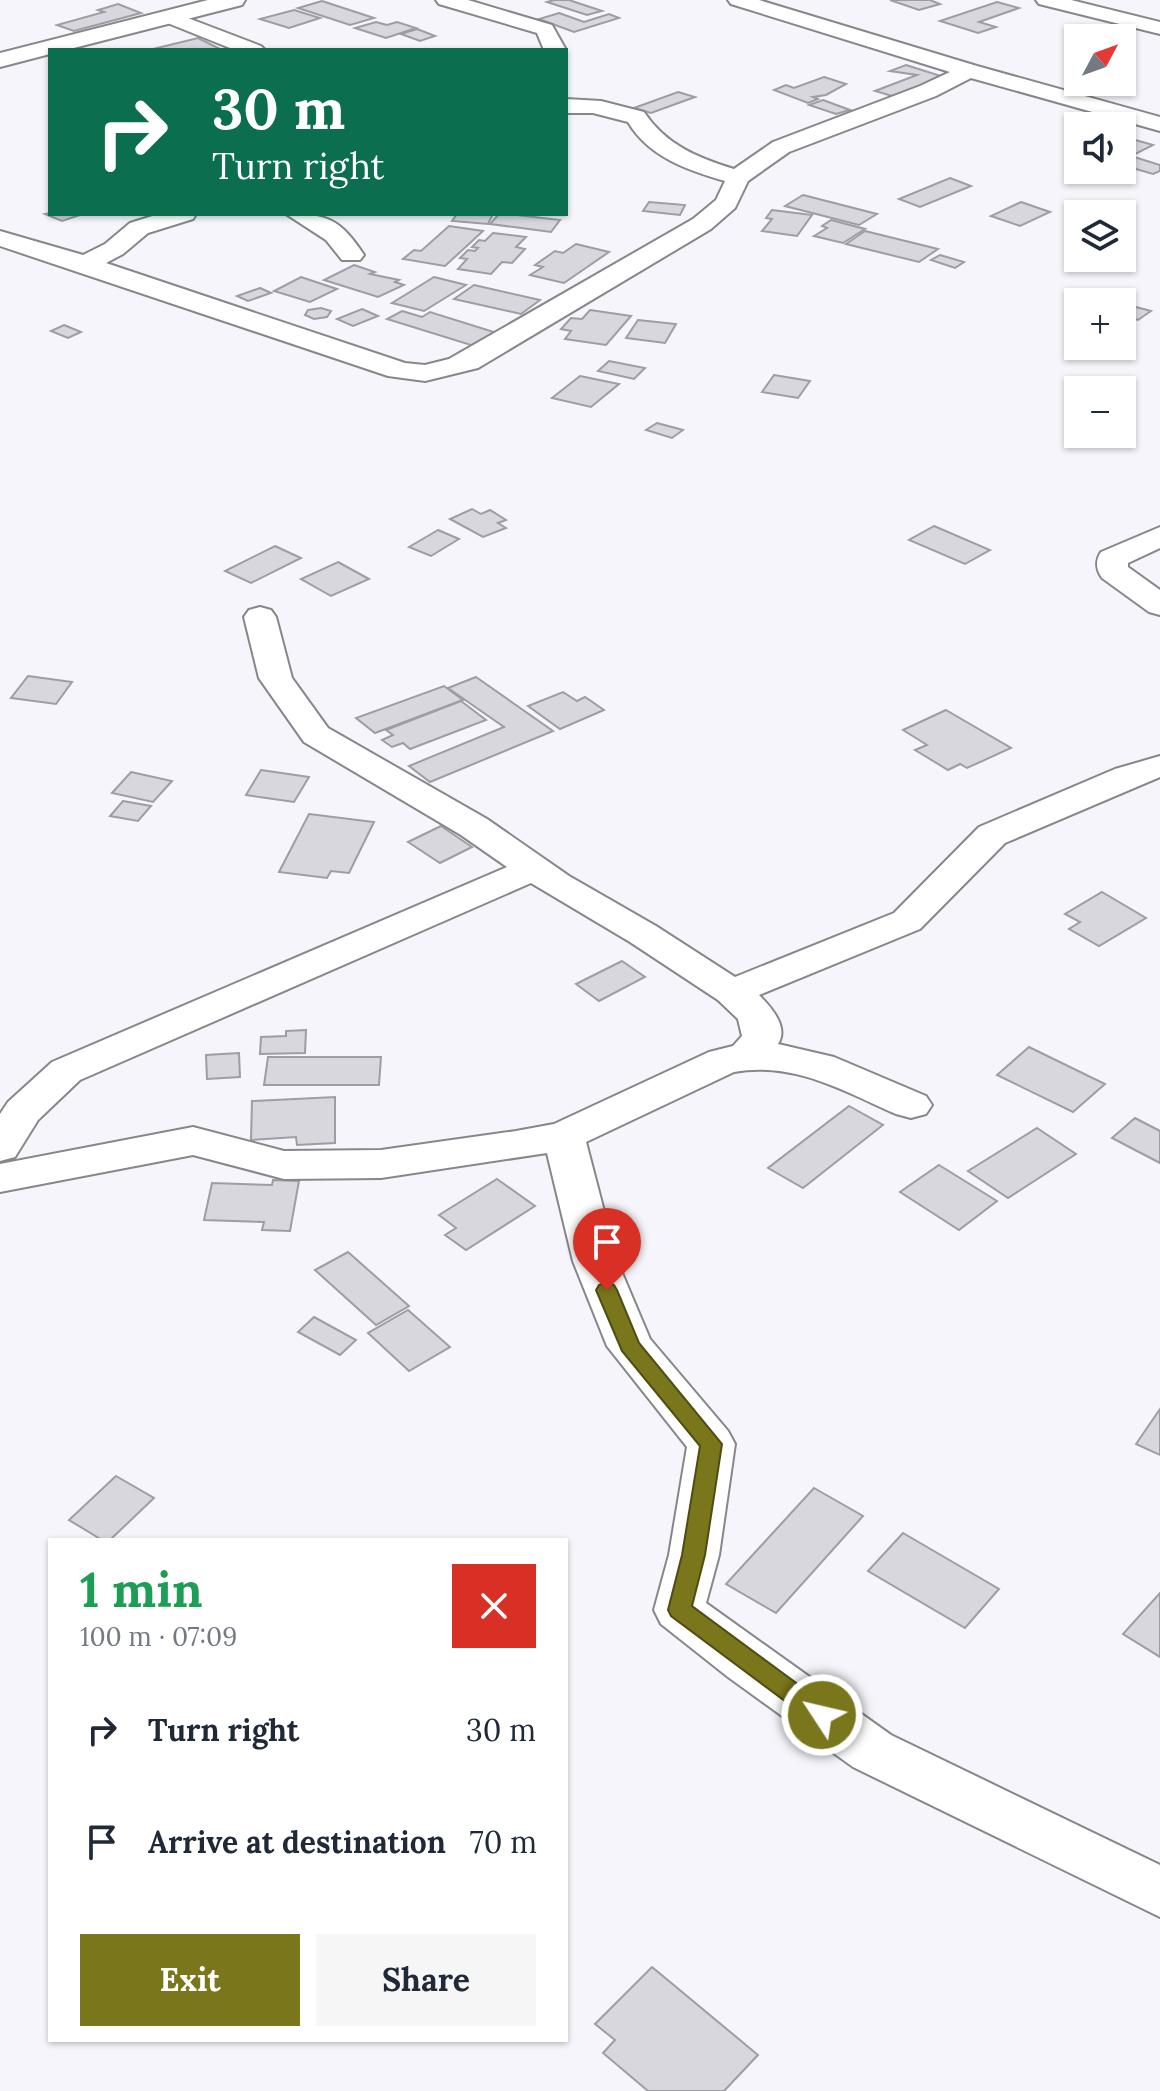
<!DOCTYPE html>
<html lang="en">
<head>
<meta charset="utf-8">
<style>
  :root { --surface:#fff; --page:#f6f6f7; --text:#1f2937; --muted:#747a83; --accent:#7a761b }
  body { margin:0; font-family:Lora,serif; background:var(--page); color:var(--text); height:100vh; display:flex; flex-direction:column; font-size:30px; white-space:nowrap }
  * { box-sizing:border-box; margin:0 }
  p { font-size:26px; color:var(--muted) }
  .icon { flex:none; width:44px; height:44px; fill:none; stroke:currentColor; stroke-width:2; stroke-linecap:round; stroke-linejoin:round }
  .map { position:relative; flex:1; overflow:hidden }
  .details { position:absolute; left:48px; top:1538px; width:520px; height:504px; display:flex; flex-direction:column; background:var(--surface); border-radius:0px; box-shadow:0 2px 6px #0004 }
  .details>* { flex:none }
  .banner { position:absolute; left:48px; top:48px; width:520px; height:168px; border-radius:0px; box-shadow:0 2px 6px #0004; background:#0b6e4f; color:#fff; overflow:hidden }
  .needle { width:52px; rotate:49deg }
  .fabs { position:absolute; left:1064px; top:24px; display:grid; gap:16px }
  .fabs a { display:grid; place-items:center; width:72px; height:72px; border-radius:0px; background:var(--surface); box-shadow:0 2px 6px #0004; font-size:40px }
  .pin { position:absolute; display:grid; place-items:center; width:68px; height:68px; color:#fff; margin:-82px -34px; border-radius:50% 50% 50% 0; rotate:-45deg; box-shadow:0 0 8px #0007 }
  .pin .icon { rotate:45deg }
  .me { position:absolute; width:88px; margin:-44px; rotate:305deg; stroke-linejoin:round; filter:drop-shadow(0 0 6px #0008) }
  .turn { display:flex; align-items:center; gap:28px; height:168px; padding:0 32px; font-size:36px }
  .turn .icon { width:104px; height:104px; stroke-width:2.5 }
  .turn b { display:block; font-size:56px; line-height:68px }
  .round { display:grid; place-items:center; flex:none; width:84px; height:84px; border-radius:0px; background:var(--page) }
  .head { display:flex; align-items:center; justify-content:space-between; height:136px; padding:0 32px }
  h1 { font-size:48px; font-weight:700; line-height:60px; color:#1e9e55 }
  .primary-button { display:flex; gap:16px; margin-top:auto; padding:16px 32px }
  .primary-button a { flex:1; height:92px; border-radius:0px; background:var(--accent); color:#fff; font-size:32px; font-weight:700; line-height:92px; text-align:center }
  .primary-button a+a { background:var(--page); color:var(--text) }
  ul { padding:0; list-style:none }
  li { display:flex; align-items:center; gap:24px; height:112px; padding:0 32px }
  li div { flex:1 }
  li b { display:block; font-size:30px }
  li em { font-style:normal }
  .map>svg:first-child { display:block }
  .building { fill:#d9d7de; stroke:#9e9da3; stroke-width:2 }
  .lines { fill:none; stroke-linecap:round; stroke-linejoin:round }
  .street-casing { stroke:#87868b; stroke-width:4 }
  .secondary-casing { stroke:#87868b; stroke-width:4 }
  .street { fill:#fff; fill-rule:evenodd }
  .secondary { fill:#fff; fill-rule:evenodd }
  .route { fill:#7a761b; stroke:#4f4d12; stroke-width:2 }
</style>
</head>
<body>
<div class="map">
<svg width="1160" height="2091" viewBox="0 0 1160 2091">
  <rect width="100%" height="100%" fill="#f6f5fb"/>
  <g class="building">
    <path d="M 554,0 L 569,0 L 602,11 L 587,15 L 547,2 Z"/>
    <path d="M 890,0 L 930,0 L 940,4 L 919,10 Z"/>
    <path d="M 322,1 L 374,18 L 350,25 L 298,8 Z"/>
    <path d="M 997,2 L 1019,8 L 979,22 L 996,27 L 978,33 L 940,21 Z"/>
    <path d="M 118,4 L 141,13 L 74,31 L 57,25 L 104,12 L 98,10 Z"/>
    <path d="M 294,10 L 320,18 L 289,28 L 260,19 Z"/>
    <path d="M 559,13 L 584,22 L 609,14 L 619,18 L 574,32 L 539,19 Z"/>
    <path d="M 376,22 L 387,25 L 397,22 L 416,28 L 386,38 L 355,28 Z"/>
    <path d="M 417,29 L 435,36 L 420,41 L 401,34 Z"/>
    <path d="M 198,38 L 220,49 L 149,50 Z"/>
    <path d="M 906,65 L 944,77 L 892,96 L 875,91 L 917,75 L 890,71 Z"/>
    <path d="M 824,77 L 846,84 L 826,95 L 813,97 L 818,99 L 808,103 L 774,90 L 786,85 L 794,88 Z"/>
    <path d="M 678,92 L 695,97 L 651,113 L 634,108 Z"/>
    <path d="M 823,100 L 850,110 L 836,114 L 809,105 Z"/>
    <path d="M 1125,137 L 1153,145 L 1131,156 L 1160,165 L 1160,171 L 1153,174 L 1122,165 L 1122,139 Z"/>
    <path d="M 950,178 L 971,186 L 920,207 L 899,199 Z"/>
    <path d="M 803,195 L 877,214 L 859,225 L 785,206 Z"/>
    <path d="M 649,202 L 685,205 L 680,215 L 643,211 Z"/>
    <path d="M 1021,202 L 1050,212 L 1020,226 L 991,216 Z"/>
    <path d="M 772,210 L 812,215 L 797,236 L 762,231 L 772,219 L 766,218 Z"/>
    <path d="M 50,213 L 50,214 L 83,214 L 62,221 L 45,214 Z"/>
    <path d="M 457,214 L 493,214 L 488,224 L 452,221 Z"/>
    <path d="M 499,214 L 507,214 L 560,220 L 551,232 L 490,224 Z"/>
    <path d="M 831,220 L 865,229 L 843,243 L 814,236 L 827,228 L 822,226 Z"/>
    <path d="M 449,226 L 483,231 L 445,266 L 403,259 L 414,250 L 421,251 Z"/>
    <path d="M 865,231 L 938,249 L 919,262 L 846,244 Z"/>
    <path d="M 493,233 L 526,237 L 516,247 L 525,249 L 512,263 L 502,262 L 491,274 L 458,269 L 467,259 L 460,258 L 468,250 L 475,251 L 478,248 L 472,247 L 479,240 L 485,241 Z"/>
    <path d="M 576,244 L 609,252 L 564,283 L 530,275 L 543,267 L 535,265 L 555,251 L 563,253 Z"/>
    <path d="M 940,255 L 964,262 L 955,268 L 931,260 Z"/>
    <path d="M 354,265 L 375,272 L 370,274 L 399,280 L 395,282 L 404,285 L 378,297 L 324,280 Z"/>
    <path d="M 301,277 L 337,289 L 310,302 L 274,291 Z"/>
    <path d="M 434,277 L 466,285 L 424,311 L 392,303 Z"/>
    <path d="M 474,285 L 540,300 L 521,314 L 454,299 Z"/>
    <path d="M 260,288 L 271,293 L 248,301 L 237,296 Z"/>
    <path d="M 1132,306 L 1151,311 L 1138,320 L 1122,315 Z"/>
    <path d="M 321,308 L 331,311 L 327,317 L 314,319 L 305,315 L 308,310 Z"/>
    <path d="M 362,309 L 378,316 L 353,326 L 337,319 Z"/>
    <path d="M 590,310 L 631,316 L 606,345 L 565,339 L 571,331 L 561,329 L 571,318 L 582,319 Z"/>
    <path d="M 402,311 L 422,317 L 430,312 L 497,333 L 474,346 L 387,319 Z"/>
    <path d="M 638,320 L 676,324 L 665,343 L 626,338 Z"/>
    <path d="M 64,325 L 81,332 L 68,338 L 51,331 Z"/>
    <path d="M 609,361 L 645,368 L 634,379 L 598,371 Z"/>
    <path d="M 774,375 L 810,381 L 798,398 L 762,392 Z"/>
    <path d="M 580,376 L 619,384 L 591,407 L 552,398 Z"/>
    <path d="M 657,423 L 683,430 L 672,438 L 646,430 Z"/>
    <path d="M 472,509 L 481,514 L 490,510 L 506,520 L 498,523 L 506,528 L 483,537 L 450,519 Z"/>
    <path d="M 934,526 L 990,550 L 965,564 L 909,540 Z"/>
    <path d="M 438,530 L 459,539 L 431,556 L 409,547 Z"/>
    <path d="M 275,546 L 301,558 L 251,583 L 225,571 Z"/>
    <path d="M 338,562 L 369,579 L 331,596 L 301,579 Z"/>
    <path d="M 28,676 L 72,682 L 56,704 L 11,698 Z"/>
    <path d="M 476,677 L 553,731 L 430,782 L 409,766 L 504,727 L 448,688 Z"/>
    <path d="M 444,686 L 463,700 L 375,733 L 356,718 Z"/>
    <path d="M 563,692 L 577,701 L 585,697 L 604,710 L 560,729 L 528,706 Z"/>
    <path d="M 461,701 L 486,720 L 410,749 L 403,743 L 392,747 L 382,740 L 393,735 L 386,730 Z"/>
    <path d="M 946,710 L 1011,748 L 967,768 L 960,764 L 948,770 L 915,750 L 927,745 L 903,730 Z"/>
    <path d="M 261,770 L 309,777 L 294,802 L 246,795 Z"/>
    <path d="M 131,772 L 172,781 L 153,802 L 112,793 Z"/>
    <path d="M 123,801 L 151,806 L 138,821 L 110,816 Z"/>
    <path d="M 309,814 L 374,822 L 349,873 L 331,871 L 327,878 L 279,872 Z"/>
    <path d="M 441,826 L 472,847 L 440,863 L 408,842 Z"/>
    <path d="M 1102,892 L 1146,918 L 1099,946 L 1069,929 L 1080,922 L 1065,914 Z"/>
    <path d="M 622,961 L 645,977 L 599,1001 L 576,984 Z"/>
    <path d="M 306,1030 L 305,1053 L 260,1054 L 261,1037 L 286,1036 L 286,1031 Z"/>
    <path d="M 1029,1047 L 1105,1084 L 1073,1112 L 997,1075 Z"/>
    <path d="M 239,1053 L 240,1077 L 207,1079 L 206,1055 Z"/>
    <path d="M 268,1057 L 381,1057 L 379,1085 L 264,1085 Z"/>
    <path d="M 335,1097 L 335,1143 L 297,1145 L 296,1137 L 251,1140 L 252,1101 Z"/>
    <path d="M 849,1106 L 883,1125 L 803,1188 L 768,1168 Z"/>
    <path d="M 1135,1118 L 1160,1131 L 1160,1163 L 1112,1138 Z"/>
    <path d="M 1037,1128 L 1076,1154 L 1008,1198 L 968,1171 Z"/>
    <path d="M 939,1165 L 997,1201 L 959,1230 L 900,1192 Z"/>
    <path d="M 497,1179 L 535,1206 L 466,1250 L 445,1235 L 456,1228 L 439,1215 Z"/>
    <path d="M 273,1180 L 299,1181 L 290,1231 L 262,1230 L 264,1222 L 204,1220 L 212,1183 L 272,1185 Z"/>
    <path d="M 348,1252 L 409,1306 L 376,1325 L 315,1270 Z"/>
    <path d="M 408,1310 L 450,1347 L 409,1371 L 368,1333 Z"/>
    <path d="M 314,1317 L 356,1340 L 340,1355 L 298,1332 Z"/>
    <path d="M 1160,1409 L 1160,1455 L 1136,1444 Z"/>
    <path d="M 116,1476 L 154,1498 L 110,1540 L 102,1540 L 69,1520 Z"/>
    <path d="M 814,1488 L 863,1516 L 776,1613 L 726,1584 Z"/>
    <path d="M 903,1533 L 999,1589 L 965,1628 L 868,1571 Z"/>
    <path d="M 1160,1593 L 1160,1657 L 1123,1634 Z"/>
    <path d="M 652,1967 L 758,2055 L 724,2091 L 648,2091 L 603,2053 L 615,2040 L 595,2024 Z"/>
  </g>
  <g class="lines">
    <g class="street-casing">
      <g id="street">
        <path d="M 436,0 L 468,0 L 552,25 L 566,50 L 544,50 L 537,33 L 439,4 Z"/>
        <path d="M 728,0 L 759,0 L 977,66 L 1160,117 L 1160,131 L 971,78 L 936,96 L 789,152 L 748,181 L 735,208 L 711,229 L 478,368 L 425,381 L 388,376 L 0,246 L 0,231 L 83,255 L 105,244 L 130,223 L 159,214 L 196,214 L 193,219 L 148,233 L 123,254 L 106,263 L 405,363 L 425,365 L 449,359 L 693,219 L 716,200 L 725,181 C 687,170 649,157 628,122 L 593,113 L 566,113 L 566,99 L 601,101 L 644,112 C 666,145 698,158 734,169 L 773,142 L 920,86 L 950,72 L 731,4 Z"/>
        <path d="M 1036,0 L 1071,0 L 1160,22 L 1160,34 L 1039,4 Z"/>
        <path d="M 172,12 L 261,46 L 265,50 L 235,50 L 165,22 L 162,18 L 165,14 Z"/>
        <path d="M 286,214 C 328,214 340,219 364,255 L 360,260 L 342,260 L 326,240 Z"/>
        <path d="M 1160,527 L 1160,548 L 1128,563 L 1128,567 L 1160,590 L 1160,615 L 1149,612 L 1102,578 C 1096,569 1095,561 1101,552 Z"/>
        <path d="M 260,607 L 271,610 L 276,617 L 292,678 L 328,728 L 487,819 L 569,876 L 656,926 L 735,977 L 894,913 L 979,827 L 1115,769 L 1160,756 L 1160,777 L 1005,843 L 920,929 L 759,995 C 771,1007 789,1027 778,1044 L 834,1057 L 926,1096 L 932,1105 L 926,1114 L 911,1118 L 896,1114 C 844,1091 793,1061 734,1072 L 586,1142 L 617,1261 L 650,1339 L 728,1431 L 735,1444 L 719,1555 L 706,1603 L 891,1735 L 1160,1865 L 1160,1917 L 853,1767 L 728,1677 L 661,1624 L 654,1610 L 669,1555 L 687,1447 L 607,1346 L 573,1261 L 547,1153 L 381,1178 L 284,1179 L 193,1155 L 0,1192 L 0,1164 L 193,1127 L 284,1151 L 381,1150 L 516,1131 L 554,1124 L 709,1052 L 733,1046 L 742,1036 L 738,1019 L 718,1000 L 630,942 L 531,883 L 80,1080 L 38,1120 L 15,1157 L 0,1161 L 0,1114 L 8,1102 L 52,1062 L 507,867 L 461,835 L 304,742 L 259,678 L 244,617 L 249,610 Z"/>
      </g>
    </g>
    <g class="secondary-casing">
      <path id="secondary" d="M 208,0 L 245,0 L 242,5 L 66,50 L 50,50 L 50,54 L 0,67 L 0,53 Z"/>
    </g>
    <use href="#street" class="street"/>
    <use href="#secondary" class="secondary"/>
  </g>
  <path class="route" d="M 607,1282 L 614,1285 L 617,1290 L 639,1343 L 722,1444 L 705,1555 L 692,1606 L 830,1708 L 834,1715 L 830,1722 L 822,1725 L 813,1722 L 671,1616 L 668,1610 L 682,1555 L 700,1446 L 622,1351 L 596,1290 L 599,1285 Z"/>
</svg>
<div class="fabs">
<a><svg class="needle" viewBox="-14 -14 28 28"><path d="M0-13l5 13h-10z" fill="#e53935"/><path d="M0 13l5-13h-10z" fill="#747a83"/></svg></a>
<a><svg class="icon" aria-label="sound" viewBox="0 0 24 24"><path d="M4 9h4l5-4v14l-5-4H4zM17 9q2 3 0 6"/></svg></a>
<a><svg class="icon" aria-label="layers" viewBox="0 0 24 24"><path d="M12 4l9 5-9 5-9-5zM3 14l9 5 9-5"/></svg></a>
<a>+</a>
<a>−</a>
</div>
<div class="pin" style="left:607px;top:1290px;background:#d93025"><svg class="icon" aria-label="arrive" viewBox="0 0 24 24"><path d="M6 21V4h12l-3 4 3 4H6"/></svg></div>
<svg class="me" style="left:822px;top:1715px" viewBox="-20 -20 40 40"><circle r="17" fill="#7a761b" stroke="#fff" stroke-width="3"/><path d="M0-11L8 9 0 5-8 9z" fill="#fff"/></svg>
<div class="banner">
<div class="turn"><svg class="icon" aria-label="right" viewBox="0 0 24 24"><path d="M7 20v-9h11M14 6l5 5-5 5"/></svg><div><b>30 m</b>Turn right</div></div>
</div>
<section class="details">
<div class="head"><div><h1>1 min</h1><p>100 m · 07:09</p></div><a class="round" style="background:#d93025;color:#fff"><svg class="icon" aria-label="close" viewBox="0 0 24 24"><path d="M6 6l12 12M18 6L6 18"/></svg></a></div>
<ul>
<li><svg class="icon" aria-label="right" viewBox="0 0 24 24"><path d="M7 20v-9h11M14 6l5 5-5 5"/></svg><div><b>Turn right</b></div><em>30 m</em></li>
<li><svg class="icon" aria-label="arrive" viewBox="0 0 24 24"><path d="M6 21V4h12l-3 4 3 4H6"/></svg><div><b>Arrive at destination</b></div><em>70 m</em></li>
</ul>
<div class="primary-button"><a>Exit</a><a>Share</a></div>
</section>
</div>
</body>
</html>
